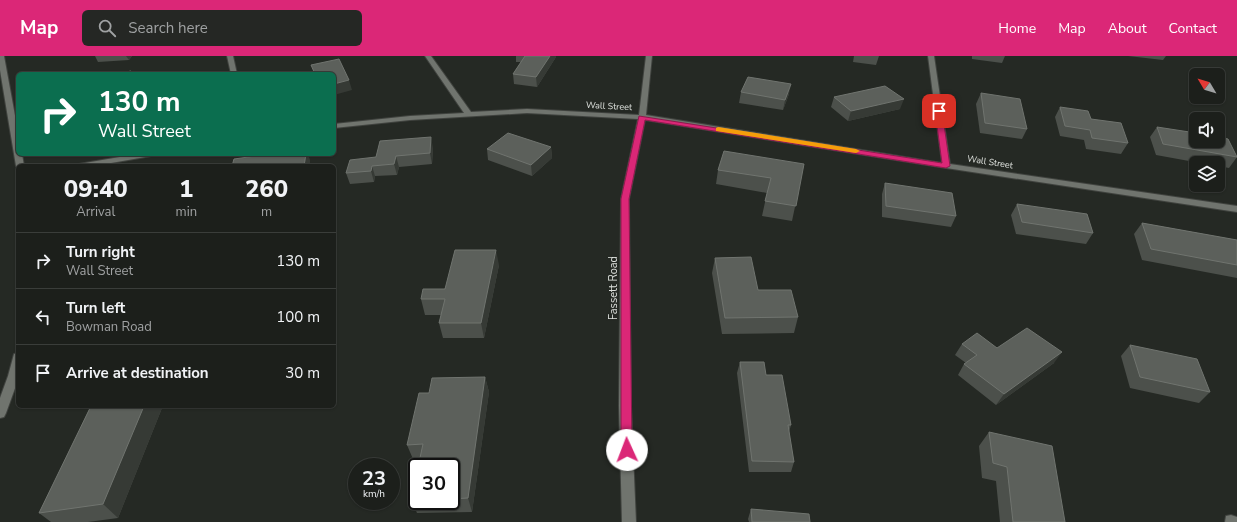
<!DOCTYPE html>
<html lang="en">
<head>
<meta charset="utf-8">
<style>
  :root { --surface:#1c1f1b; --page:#252724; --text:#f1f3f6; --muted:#a0a2a3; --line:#3a3d3a; --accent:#db2777 }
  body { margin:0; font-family:"Nunito Sans",sans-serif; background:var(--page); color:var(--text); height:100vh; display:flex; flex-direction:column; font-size:15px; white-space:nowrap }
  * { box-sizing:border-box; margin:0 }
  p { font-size:13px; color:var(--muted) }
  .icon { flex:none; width:22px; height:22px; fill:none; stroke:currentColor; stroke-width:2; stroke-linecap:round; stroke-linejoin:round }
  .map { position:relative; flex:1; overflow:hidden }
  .side { position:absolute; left:16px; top:108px; width:320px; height:244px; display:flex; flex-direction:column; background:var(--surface); border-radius:6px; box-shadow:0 1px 3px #0004,0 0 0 1px var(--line) }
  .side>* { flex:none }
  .banner { position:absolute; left:16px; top:16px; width:320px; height:84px; border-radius:6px; box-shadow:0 1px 3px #0004,0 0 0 1px var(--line); background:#0b6e4f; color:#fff; overflow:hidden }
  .needle { width:26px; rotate:308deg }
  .tools { position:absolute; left:1189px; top:12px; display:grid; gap:8px }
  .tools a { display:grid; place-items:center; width:36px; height:36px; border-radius:6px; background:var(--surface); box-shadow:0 1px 3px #0004,0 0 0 1px var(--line); font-size:20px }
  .speed { position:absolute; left:348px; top:402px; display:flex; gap:8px; font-size:20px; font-weight:700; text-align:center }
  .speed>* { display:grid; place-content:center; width:52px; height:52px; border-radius:50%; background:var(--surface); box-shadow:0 1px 3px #0004,0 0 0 1px var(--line); line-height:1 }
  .speed small { font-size:10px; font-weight:400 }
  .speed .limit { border:2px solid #111; border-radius:6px; background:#fff; color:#111 }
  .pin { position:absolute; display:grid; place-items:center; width:34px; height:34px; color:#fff; margin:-17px; border-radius:8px; box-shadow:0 2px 6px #0006 }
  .me { position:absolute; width:44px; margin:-22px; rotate:358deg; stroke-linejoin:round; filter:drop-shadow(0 0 3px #0008) }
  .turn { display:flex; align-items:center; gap:14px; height:84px; padding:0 16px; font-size:18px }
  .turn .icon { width:52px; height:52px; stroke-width:2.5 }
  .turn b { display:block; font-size:28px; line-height:34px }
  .eta { display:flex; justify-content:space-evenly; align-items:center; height:68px; text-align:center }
  .eta b { font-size:24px; font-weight:800; line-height:28px }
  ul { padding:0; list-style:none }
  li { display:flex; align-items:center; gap:12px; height:56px; padding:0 16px; border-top:1px solid var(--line) }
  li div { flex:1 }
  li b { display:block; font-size:15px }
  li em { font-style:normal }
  header { display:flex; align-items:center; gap:24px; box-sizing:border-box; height:56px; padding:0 20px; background:var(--accent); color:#fff }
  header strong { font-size:19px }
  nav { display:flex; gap:22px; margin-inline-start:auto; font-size:14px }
  .search { width:280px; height:36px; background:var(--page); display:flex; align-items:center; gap:10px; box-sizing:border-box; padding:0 14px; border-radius:6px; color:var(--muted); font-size:15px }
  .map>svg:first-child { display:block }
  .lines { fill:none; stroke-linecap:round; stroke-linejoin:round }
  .minor-casing { stroke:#40433f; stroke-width:2 }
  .minor { fill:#70746e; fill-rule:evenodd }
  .wall { fill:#4c504b }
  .shaded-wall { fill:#363a35 }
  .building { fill:#5c605b; stroke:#70746f }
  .route { fill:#db2777; stroke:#8e194d }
  .slow { fill:#f59e0b }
  .labels { text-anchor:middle; stroke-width:3; stroke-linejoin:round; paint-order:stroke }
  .far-street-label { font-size:9px; fill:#dee1dd; stroke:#252924 }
  .street-label { font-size:11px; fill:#dee1dd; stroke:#252924 }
</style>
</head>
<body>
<header>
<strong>Map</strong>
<div class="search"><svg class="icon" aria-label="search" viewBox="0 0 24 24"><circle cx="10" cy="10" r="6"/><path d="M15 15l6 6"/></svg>Search here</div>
<nav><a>Home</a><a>Map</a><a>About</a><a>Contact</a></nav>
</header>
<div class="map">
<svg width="1237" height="466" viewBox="0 0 1237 466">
  <rect width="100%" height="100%" fill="#252924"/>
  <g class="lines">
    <g class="minor-casing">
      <g id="minor">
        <path d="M 0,0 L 4,0 L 18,76 L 18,98 L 22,98 L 24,110 L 18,110 L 18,112 L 16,110 L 0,14 Z"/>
        <path d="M 227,0 L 233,0 L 237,18 L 231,18 Z"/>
        <path d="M 425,0 L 431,0 L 471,56 L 527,53 L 639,59 L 646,0 L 652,0 L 646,59 L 942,107 L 928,0 L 934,0 L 950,108 L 1237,150 L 1237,156 L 946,112 L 645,64 L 629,143 L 631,350 L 636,466 L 622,466 L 619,350 L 621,143 L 638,63 L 527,57 L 410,64 L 334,72 L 334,68 L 410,60 L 464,57 Z"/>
        <path d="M 137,98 L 155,98 L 151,100 L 94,110 L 75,110 L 79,108 Z"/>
        <path d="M 18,297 L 18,324 L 6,357 L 4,361 L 0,362 L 0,342 L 8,320 L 14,298 Z"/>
        <path d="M 1231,459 L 1237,461 L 1237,466 L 1225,466 L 1226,460 Z"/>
      </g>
    </g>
    <use href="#minor" class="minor"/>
  </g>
  <g class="wall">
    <path d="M 95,0 L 132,0 L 129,4 L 98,6 Z"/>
    <path d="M 516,0 L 556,0 L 556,1 L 537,31 L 514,28 L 513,18 L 521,6 L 516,6 Z"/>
    <path d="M 854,0 L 879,0 L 876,9 L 853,6 Z"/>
    <path d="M 972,0 L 1005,0 L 1002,7 L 972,3 Z"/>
    <path d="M 1128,0 L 1166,0 L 1163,4 Z"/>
    <path d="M 741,36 L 789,38 L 783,54 L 739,47 Z"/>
    <path d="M 981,37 L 1027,73 L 1022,83 L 980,77 L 976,48 Z"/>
    <path d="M 834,41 L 900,53 L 848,65 L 831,51 Z"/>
    <path d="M 1060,51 L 1091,63 L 1128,87 L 1121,98 L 1086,93 L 1084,84 L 1060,80 L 1055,61 Z"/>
    <path d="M 1157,71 L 1237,101 L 1229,112 L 1218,110 L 1218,107 L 1200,107 L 1156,99 L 1150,81 Z"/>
    <path d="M 551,91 L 552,102 L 532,120 L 488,104 L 487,93 Z"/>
    <path d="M 433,92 L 432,108 L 399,111 L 397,119 L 375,120 L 374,126 L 350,128 L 346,117 L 376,101 Z"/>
    <path d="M 804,108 L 792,165 L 762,160 L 767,137 L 716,128 L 718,114 Z"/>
    <path d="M 885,127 L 956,160 L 951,171 L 882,161 L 882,138 Z"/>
    <path d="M 1017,148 L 1093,177 L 1086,188 L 1016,178 L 1011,159 Z"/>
    <path d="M 1142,167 L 1237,184 L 1237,222 L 1142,204 L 1134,178 Z"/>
    <path d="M 715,202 L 758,234 L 798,261 L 794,277 L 722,278 L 712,217 Z"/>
    <path d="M 499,209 L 484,282 L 443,282 L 439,267 L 441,259 L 425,259 L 421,243 Z"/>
    <path d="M 962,288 L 997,292 L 1054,307 L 996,349 L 958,319 L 964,308 L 966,307 L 955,299 Z"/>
    <path d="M 1130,289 L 1210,336 L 1199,347 L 1130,332 L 1121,300 Z"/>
    <path d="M 740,306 L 766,319 L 791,369 L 789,376 L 794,406 L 791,416 L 749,416 L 737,317 Z"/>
    <path d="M 485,321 L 489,336 L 472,456 L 417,457 L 411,443 L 417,416 L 417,445 L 451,445 L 451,411 L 420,403 L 413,403 L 407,389 L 429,337 Z"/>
    <path d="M 91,350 L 161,350 L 162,352 L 118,462 L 88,466 L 51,466 L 39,457 Z"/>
    <path d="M 989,376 L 1065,466 L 1000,466 L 996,425 L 982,422 L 979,390 Z"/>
    <path d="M 751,453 L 810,466 L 749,466 L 748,463 Z"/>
  </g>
  <g class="shaded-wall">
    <path d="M 126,0 L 132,0 L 129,4 Z"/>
    <path d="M 550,0 L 556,0 L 556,1 L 537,31 L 536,21 Z"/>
    <path d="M 349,24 L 352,34 L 334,39 L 334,28 Z"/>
    <path d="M 791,28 L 789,38 L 783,54 L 785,44 Z"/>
    <path d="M 904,43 L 900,53 L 848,65 L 851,55 Z"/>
    <path d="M 431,81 L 433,92 L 432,108 L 430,97 Z"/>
    <path d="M 551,91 L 552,102 L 532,120 L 531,109 Z"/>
    <path d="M 306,98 L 308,98 L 310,104 L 310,110 L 304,110 Z"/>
    <path d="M 396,100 L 399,111 L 397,119 L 394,108 Z"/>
    <path d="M 372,110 L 375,120 L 374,126 L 371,115 Z"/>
    <path d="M 496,194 L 499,209 L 484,282 L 481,267 Z"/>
    <path d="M 1062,296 L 1054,307 L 996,349 L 1004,338 Z"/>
    <path d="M 485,321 L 489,336 L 472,456 L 468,442 Z"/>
    <path d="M 144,350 L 161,350 L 162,352 L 118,462 L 103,448 Z"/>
  </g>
  <g class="building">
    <path d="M 525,0 L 550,0 L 536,21 L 513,18 Z"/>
    <path d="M 339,3 L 349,24 L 334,28 L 334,18 L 315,18 L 311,9 Z"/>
    <path d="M 131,15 L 132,18 L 116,18 Z"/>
    <path d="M 748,21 L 791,28 L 785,44 L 741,36 Z"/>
    <path d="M 885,30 L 904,43 L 851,55 L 834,41 Z"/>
    <path d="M 981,37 L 1020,43 L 1027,73 L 985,67 Z"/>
    <path d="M 1060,51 L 1088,55 L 1091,63 L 1121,67 L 1128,87 L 1092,82 L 1090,74 L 1065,70 Z"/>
    <path d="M 1157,71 L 1196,77 L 1196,85 L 1218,85 L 1218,81 L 1228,83 L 1237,101 L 1163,88 Z"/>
    <path d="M 508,77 L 551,91 L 531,109 L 487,93 Z"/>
    <path d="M 431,81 L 430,97 L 396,100 L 394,108 L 372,110 L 371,115 L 346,117 L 350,104 L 376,101 L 380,85 Z"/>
    <path d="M 724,95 L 804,108 L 796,150 L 765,145 L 771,122 L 718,114 Z"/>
    <path d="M 270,98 L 306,98 L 304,110 L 232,110 L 234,103 Z"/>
    <path d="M 885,127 L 952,137 L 956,160 L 886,150 Z"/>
    <path d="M 1017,148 L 1087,158 L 1093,177 L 1022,166 Z"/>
    <path d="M 1142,167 L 1237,184 L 1237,209 L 1151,193 Z"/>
    <path d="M 455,194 L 496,194 L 481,267 L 439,267 L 445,243 L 421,243 L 423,233 L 445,233 Z"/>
    <path d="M 751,201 L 758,234 L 791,234 L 798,261 L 725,262 L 715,202 Z"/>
    <path d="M 1027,272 L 1062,296 L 1004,338 L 964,308 L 977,299 L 962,288 L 977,277 L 997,292 Z"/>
    <path d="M 1130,289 L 1197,303 L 1210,336 L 1140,321 Z"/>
    <path d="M 740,306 L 764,306 L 766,319 L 782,319 L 791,369 L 788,369 L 794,406 L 752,405 Z"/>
    <path d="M 485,321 L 468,442 L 451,443 L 451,411 L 418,411 L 423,388 L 407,389 L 419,337 L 429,337 L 432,322 Z"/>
    <path d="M 91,350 L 144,350 L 103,448 L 39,457 Z"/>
    <path d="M 989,376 L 1052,390 L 1065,466 L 1013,466 L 1007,411 L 993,407 Z"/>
    <path d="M 417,416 L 417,443 L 411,443 Z"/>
    <path d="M 751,453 L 809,458 L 810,466 L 752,466 Z"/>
  </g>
  <path class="route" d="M 939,53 L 942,55 L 950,110 L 946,112 L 645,64 L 629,143 L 632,394 L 631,397 L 627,399 L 623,397 L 621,394 L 621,143 L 639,60 L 942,107 L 935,55 Z"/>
  <path class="slow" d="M 718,71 L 856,93 L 860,95 L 856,97 L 716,75 L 716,72 Z"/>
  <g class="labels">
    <g class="far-street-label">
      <text transform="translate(609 50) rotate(3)" y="3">Wall Street</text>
      <text transform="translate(990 106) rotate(9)" y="3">Wall Street</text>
    </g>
    <g class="street-label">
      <text transform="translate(613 232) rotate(-90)" y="4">Fassett Road</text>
    </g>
  </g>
</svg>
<div class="tools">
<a><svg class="needle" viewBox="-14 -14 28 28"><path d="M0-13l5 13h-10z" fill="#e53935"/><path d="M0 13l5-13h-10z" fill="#a0a2a3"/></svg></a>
<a><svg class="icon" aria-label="sound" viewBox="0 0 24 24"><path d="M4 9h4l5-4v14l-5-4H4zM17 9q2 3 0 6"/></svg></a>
<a><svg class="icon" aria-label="layers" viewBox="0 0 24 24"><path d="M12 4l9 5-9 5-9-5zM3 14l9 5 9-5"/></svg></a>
</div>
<div class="speed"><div>23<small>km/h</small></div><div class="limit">30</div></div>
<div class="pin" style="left:939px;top:55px;background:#d93025"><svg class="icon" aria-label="arrive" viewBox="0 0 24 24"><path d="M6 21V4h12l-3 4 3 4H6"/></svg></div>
<svg class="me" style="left:627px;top:394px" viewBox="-20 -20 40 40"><circle r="19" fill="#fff"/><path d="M0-13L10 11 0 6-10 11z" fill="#db2777"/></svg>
<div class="banner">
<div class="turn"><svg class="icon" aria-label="right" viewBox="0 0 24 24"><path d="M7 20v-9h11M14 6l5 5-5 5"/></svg><div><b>130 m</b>Wall Street</div></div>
</div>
<section class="side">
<div class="eta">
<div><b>09:40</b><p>Arrival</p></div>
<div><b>1</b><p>min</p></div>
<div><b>260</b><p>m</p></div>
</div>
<ul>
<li><svg class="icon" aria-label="right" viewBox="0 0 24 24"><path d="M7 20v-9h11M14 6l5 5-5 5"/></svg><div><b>Turn right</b><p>Wall Street</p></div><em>130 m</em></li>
<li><svg class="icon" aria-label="left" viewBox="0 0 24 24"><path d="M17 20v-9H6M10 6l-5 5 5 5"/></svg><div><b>Turn left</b><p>Bowman Road</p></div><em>100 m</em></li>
<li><svg class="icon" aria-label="arrive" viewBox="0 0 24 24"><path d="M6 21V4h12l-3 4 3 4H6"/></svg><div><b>Arrive at destination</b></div><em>30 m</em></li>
</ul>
</section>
</div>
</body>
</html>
